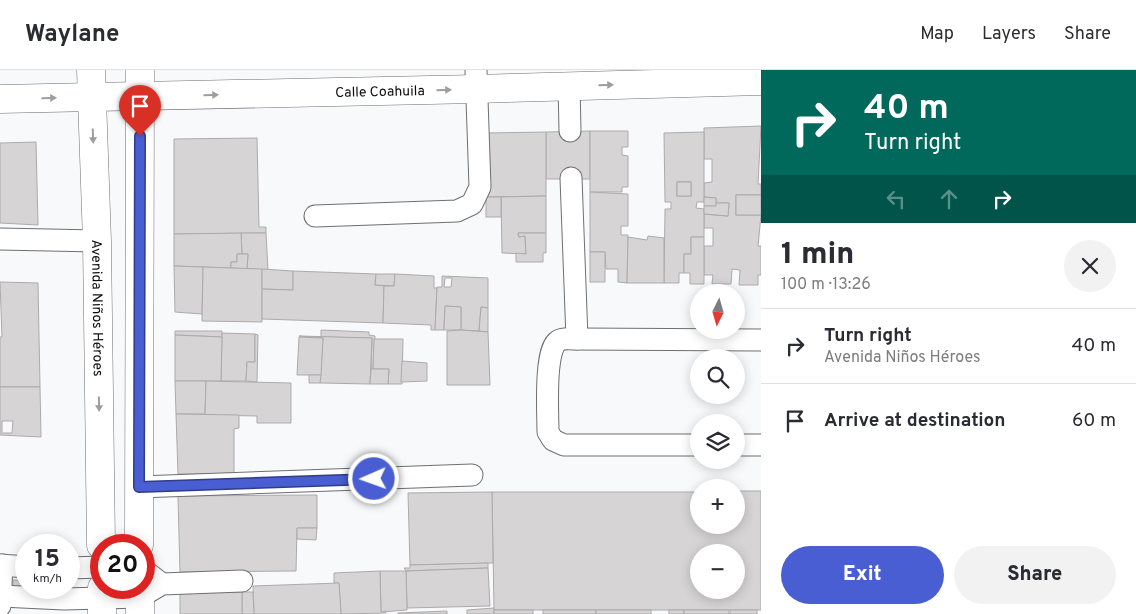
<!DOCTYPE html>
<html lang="en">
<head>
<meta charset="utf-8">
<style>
  :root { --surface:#fff; --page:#f2f2f3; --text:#2b2b33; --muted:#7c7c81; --line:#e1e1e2; --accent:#4a5ed3 }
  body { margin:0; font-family:Overpass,sans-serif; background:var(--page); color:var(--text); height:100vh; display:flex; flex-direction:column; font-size:19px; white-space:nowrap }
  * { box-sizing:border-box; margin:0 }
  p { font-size:16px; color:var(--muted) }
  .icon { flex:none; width:28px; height:28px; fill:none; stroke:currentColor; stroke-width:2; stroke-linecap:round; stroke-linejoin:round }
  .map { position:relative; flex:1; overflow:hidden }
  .panel { display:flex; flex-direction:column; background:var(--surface); width:375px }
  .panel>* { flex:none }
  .guide { background:#00695c; color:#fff; overflow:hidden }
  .needle { width:32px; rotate:185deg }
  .controls { position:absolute; left:690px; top:214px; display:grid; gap:10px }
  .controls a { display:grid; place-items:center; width:55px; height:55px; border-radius:50%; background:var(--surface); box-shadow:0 2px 12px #0003; font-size:25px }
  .speed { position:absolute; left:15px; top:464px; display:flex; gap:10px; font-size:25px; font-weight:700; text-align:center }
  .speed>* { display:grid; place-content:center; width:65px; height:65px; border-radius:50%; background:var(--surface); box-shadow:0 2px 12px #0003; line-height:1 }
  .speed small { font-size:12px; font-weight:400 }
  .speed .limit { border:8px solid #d22; background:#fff; color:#111 }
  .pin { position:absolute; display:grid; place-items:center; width:42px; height:42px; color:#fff; margin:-51px -21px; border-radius:50% 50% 50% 0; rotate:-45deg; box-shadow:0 0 5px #0007 }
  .pin .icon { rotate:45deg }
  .me { position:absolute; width:55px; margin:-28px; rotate:268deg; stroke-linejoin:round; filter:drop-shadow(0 0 4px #0008) }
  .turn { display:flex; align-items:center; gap:18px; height:105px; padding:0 20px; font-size:22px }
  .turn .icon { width:65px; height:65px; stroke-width:2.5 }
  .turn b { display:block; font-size:35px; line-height:42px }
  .lanes { display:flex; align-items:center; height:48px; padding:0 20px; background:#0003; justify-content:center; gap:25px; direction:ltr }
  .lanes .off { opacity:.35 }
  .round { display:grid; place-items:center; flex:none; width:52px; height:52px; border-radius:26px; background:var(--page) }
  .headline { display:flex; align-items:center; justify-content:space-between; height:85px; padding:0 20px }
  h1 { font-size:30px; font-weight:800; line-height:38px }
  .primary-button { display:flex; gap:10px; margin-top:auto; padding:10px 20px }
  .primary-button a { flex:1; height:58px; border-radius:30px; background:var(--accent); color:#fff; font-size:20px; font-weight:800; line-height:58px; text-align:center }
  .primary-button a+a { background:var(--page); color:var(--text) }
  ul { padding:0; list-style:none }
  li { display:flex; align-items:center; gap:15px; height:75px; padding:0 20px; border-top:1px solid var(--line) }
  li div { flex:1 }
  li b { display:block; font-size:19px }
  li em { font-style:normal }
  header { display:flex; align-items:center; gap:30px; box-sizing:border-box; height:70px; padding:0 25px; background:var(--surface); border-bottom:1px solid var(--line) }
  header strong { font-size:24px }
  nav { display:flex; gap:28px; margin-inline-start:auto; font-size:18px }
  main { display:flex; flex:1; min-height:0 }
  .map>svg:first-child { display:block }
  .building { fill:#d7d4d5; stroke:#adaaab; fill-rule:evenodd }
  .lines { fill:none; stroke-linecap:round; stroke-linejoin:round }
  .lane-casing { stroke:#6e6f71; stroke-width:23 }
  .secondary-casing { stroke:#6e6f71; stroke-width:29 }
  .lane { stroke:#fff; stroke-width:21 }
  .secondary { stroke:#fff; stroke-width:28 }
  .oneway { fill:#9e9e9e }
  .route-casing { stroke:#303d89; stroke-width:12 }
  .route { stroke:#4a5ed3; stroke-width:9 }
  .labels { text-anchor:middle; stroke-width:4.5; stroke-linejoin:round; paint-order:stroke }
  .street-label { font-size:14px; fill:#0c0c0d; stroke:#fff }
</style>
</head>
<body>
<header>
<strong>Waylane</strong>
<nav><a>Map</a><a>Layers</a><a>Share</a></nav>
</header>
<main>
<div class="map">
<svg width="761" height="544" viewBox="0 0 761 544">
  <rect width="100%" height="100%" fill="#f8f9fb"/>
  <g class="building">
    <path d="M 761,56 L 758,114 L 761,114 L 761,125 L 736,125 L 736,145 L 761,145 L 758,176 L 761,176 L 761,205 L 758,205 L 758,215 L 739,215 L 740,200 L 732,199 L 731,214 L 712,214 L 713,205 L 704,205 L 704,176 L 713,176 L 713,158 L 704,158 L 704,144 L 728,146 L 729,133 L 716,133 L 716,128 L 704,127 L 704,113 L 712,112 L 712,89 L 704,89 L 704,58 Z"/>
    <path d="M 590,61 L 590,109 L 546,109 L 546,62 Z"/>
    <path d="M 590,61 L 628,61 L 628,77 L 622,77 L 622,85 L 628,86 L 628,117 L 622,117 L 622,122 L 590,122 Z"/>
    <path d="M 546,62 L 546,126 L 486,127 L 485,63 Z"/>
    <path d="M 704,62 L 704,132 L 697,132 L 696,138 L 704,139 L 704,167 L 691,167 L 691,184 L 684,184 L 684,203 L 679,203 L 679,213 L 664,213 L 665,139 L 671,139 L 671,132 L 665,132 L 664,63 ZM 677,112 L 691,112 L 691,126 L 677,126 Z"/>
    <path d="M 257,68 L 259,157 L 266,157 L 266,163 L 174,164 L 174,69 Z"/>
    <path d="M 36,72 L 38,155 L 0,153 L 0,73 Z"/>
    <rect x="677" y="112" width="14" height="14"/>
    <path d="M 590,122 L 628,124 L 628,156 L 621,156 L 621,165 L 628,165 L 628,167 L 627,213 L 618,212 L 618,199 L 606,199 L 605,182 L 590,182 Z"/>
    <rect x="736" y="125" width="25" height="20"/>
    <path d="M 546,126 L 546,163 L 518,163 L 519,167 L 525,166 L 526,184 L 502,183 L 501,127 Z"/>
    <rect x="486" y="127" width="15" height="20"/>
    <path d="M 704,127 L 716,128 L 716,136 L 704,136 Z"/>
    <path d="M 716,133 L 729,133 L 728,146 L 704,144 L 704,136 L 716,136 Z"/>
    <path d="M 241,163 L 266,163 L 268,200 L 247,199 L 248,184 L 242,184 Z"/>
    <path d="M 241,163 L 242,184 L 237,184 L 237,192 L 231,192 L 231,198 L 174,196 L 174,164 Z"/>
    <path d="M 518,163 L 546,163 L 546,183 L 543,183 L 543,192 L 516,192 L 516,183 L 526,184 L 525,166 L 519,167 Z"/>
    <path d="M 648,166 L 664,168 L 664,213 L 627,213 L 628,167 L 647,170 Z"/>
    <path d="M 691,167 L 704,167 L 704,214 L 690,214 L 690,203 L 684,203 L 684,184 L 691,184 Z"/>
    <rect x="590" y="182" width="15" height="30"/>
    <path d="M 237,184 L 248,184 L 247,199 L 231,198 L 231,192 L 237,192 Z"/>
    <path d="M 174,196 L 203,197 L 202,244 L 175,242 Z"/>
    <path d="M 203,197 L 262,199 L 262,252 L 202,251 Z"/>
    <path d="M 262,199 L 293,201 L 293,220 L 262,219 Z"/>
    <path d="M 293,201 L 376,204 L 375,215 L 384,216 L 383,253 L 262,249 L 262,219 L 293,220 Z"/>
    <path d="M 376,204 L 395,204 L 394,216 L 375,215 Z"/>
    <path d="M 395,204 L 434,206 L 434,218 L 437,218 L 435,260 L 431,260 L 431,255 L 383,253 L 384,216 L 394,216 Z"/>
    <path d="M 442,206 L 488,208 L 488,238 L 481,237 L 479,261 L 461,260 L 461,237 L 445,236 L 444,260 L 435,260 L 437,217 L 442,217 ZM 445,208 L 452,208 L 451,217 L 444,217 Z"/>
    <path d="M 0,212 L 38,213 L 40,317 L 0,317 L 0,267 L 2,267 Z"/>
    <path d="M 445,236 L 461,237 L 461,260 L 444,260 Z"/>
    <path d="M 481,237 L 488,238 L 488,262 L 479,261 Z"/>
    <path d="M 321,260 L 369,262 L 369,265 L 375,266 L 373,299 L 371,299 L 372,268 L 321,267 Z"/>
    <path d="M 461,260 L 488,262 L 490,315 L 447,315 L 447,261 Z"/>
    <path d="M 175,261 L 222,261 L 222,267 L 175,265 Z"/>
    <path d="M 222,263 L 255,264 L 255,292 L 247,292 L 246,311 L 221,311 Z"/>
    <path d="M 255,264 L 258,265 L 257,312 L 246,311 L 247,292 L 255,292 Z"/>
    <path d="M 175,265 L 222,267 L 221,311 L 175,311 Z"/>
    <path d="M 299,266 L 372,268 L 370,314 L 320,313 L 323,268 Z"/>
    <path d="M 299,267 L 323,268 L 321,305 L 297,305 Z"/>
    <path d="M 374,269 L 403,269 L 402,314 L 388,314 L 389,299 L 373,299 Z"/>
    <path d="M 402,291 L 427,293 L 427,311 L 401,312 Z"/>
    <path d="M 371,299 L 389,299 L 388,314 L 370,314 Z"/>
    <path d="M 309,305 L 321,305 L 320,313 L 309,313 Z"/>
    <path d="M 175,311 L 206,311 L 205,344 L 176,344 Z"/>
    <path d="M 206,311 L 291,313 L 291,353 L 257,353 L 257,346 L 205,345 Z"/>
    <path d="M 0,317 L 40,317 L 41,367 L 0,365 ZM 2,351 L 13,351 L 12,363 L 2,363 Z"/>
    <path d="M 176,344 L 239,345 L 239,358 L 234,359 L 234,404 L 178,404 Z"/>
    <path d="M 736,421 L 761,421 L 761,540 L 494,540 L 492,422 L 699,422 L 699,455 L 736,455 ZM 699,482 L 736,482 L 736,520 L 699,520 Z"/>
    <path d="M 492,422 L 493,493 L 410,495 L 408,423 Z"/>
    <path d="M 317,425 L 317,458 L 297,458 L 296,501 L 180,502 L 178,426 Z"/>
    <path d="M 297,458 L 317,458 L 316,470 L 297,469 Z"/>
    <path d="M 488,493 L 488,498 L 406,501 L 404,498 L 410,498 L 410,495 Z"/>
    <path d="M 488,498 L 490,536 L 407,538 L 406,501 Z"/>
    <path d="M 380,501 L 406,501 L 407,540 L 381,542 Z"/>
    <path d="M 380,501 L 381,542 L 386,541 L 386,543 L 341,544 L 339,513 L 334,513 L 334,503 Z"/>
    <rect x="13" y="510" width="12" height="8"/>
    <path d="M 339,513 L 341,544 L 254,544 L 253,516 Z"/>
    <path d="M 242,522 L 253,522 L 254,544 L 242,544 Z"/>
    <path d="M 242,522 L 242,544 L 180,544 L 180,523 Z"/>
    <path d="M 494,538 L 494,544 L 467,544 L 467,540 Z"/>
    <rect x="494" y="540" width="39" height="4"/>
    <rect x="543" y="540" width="53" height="4"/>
    <rect x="596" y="540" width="55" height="4"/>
    <rect x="669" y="540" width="15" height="4"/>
    <rect x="684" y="540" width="45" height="4"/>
    <rect x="730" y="540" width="27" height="4"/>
    <path d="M 447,541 L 447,544 L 398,544 L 398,543 Z"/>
  </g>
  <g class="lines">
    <g class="lane-casing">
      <g id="lane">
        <path d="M 569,16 L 570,61"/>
        <path d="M 571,108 L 577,269"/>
        <path d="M 315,146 L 457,141 L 472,134 L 480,117 L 476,0"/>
        <path d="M 0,169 L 97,171"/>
        <path d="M 699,375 L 564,375 L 553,370 L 548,362 C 548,345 544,279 558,271 C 562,268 571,269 577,269 L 761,270"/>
        <path d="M 736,375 L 761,375"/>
        <path d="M 139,417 L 472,405"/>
        <path d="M 0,495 L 26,497"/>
        <path d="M 69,498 L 101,497"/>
        <path d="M 144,500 L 162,514"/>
        <path d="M 1,526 L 64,529 L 140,527 L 162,514 L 242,511"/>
        <path d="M 0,536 L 2,495"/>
      </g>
    </g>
    <g class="secondary-casing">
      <g id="secondary">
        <path id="s1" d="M 91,0 L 97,171 L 101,475"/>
        <path id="s2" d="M 0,29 L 476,19 L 761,11"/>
        <path d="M 139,475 L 140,0"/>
        <path d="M 140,518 L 140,544"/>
        <path d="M 102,544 L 102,518"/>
      </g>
    </g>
    <use href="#lane" class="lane"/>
    <use href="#secondary" class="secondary"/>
  </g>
  <defs><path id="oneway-solid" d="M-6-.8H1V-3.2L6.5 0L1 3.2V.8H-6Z" transform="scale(1.25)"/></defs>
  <g class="oneway">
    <use href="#oneway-solid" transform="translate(606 15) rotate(-1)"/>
    <use href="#oneway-solid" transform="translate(444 20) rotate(-1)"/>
    <use href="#oneway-solid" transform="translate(211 25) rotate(-1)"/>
    <use href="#oneway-solid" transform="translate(49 28) rotate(-1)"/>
    <use href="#oneway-solid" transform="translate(93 66) rotate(88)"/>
    <use href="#oneway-solid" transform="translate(99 334) rotate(89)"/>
  </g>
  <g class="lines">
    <g class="route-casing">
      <path id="route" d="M 140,66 L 139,417 L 374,409"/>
    </g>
    <use href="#route" class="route"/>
  </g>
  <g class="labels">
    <g class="street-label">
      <text dy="5" stroke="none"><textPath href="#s2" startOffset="380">Calle Coahuila</textPath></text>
      <text dy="5" stroke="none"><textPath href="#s1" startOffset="238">Avenida Niños Héroes</textPath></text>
    </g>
  </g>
</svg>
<div class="controls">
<a><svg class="needle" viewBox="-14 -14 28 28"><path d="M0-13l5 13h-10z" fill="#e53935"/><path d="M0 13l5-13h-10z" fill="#7c7c81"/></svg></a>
<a><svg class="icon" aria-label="search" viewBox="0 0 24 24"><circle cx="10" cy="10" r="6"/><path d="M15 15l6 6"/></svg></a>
<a><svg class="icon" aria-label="layers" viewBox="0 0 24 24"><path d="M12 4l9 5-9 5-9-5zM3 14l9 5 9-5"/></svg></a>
<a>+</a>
<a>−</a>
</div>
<div class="speed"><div>15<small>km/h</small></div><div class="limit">20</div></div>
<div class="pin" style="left:140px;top:66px;background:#d93025"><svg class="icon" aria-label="arrive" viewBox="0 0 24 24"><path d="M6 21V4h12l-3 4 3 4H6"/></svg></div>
<svg class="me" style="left:374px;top:409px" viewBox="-20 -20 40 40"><circle r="17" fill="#4a5ed3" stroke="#fff" stroke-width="3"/><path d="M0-11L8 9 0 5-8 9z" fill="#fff"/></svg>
</div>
<section class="panel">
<div class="guide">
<div class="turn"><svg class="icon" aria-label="right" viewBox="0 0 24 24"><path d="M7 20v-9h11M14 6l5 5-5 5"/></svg><div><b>40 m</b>Turn right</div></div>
<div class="lanes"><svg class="icon off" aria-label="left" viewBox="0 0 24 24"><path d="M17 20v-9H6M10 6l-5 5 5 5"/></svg><svg class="icon off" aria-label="ahead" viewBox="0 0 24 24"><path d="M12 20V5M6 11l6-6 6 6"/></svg><svg class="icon" aria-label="right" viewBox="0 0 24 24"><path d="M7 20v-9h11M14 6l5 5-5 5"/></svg></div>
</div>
<div class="headline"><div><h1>1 min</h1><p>100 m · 13:26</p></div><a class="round"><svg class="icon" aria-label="close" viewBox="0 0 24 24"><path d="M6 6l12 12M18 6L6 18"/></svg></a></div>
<ul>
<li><svg class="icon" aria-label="right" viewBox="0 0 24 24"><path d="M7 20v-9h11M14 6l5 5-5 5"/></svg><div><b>Turn right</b><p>Avenida Niños Héroes</p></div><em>40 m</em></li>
<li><svg class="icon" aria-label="arrive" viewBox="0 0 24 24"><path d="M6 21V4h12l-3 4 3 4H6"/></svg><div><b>Arrive at destination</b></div><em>60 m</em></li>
</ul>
<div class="primary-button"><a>Exit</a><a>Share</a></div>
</section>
</main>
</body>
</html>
